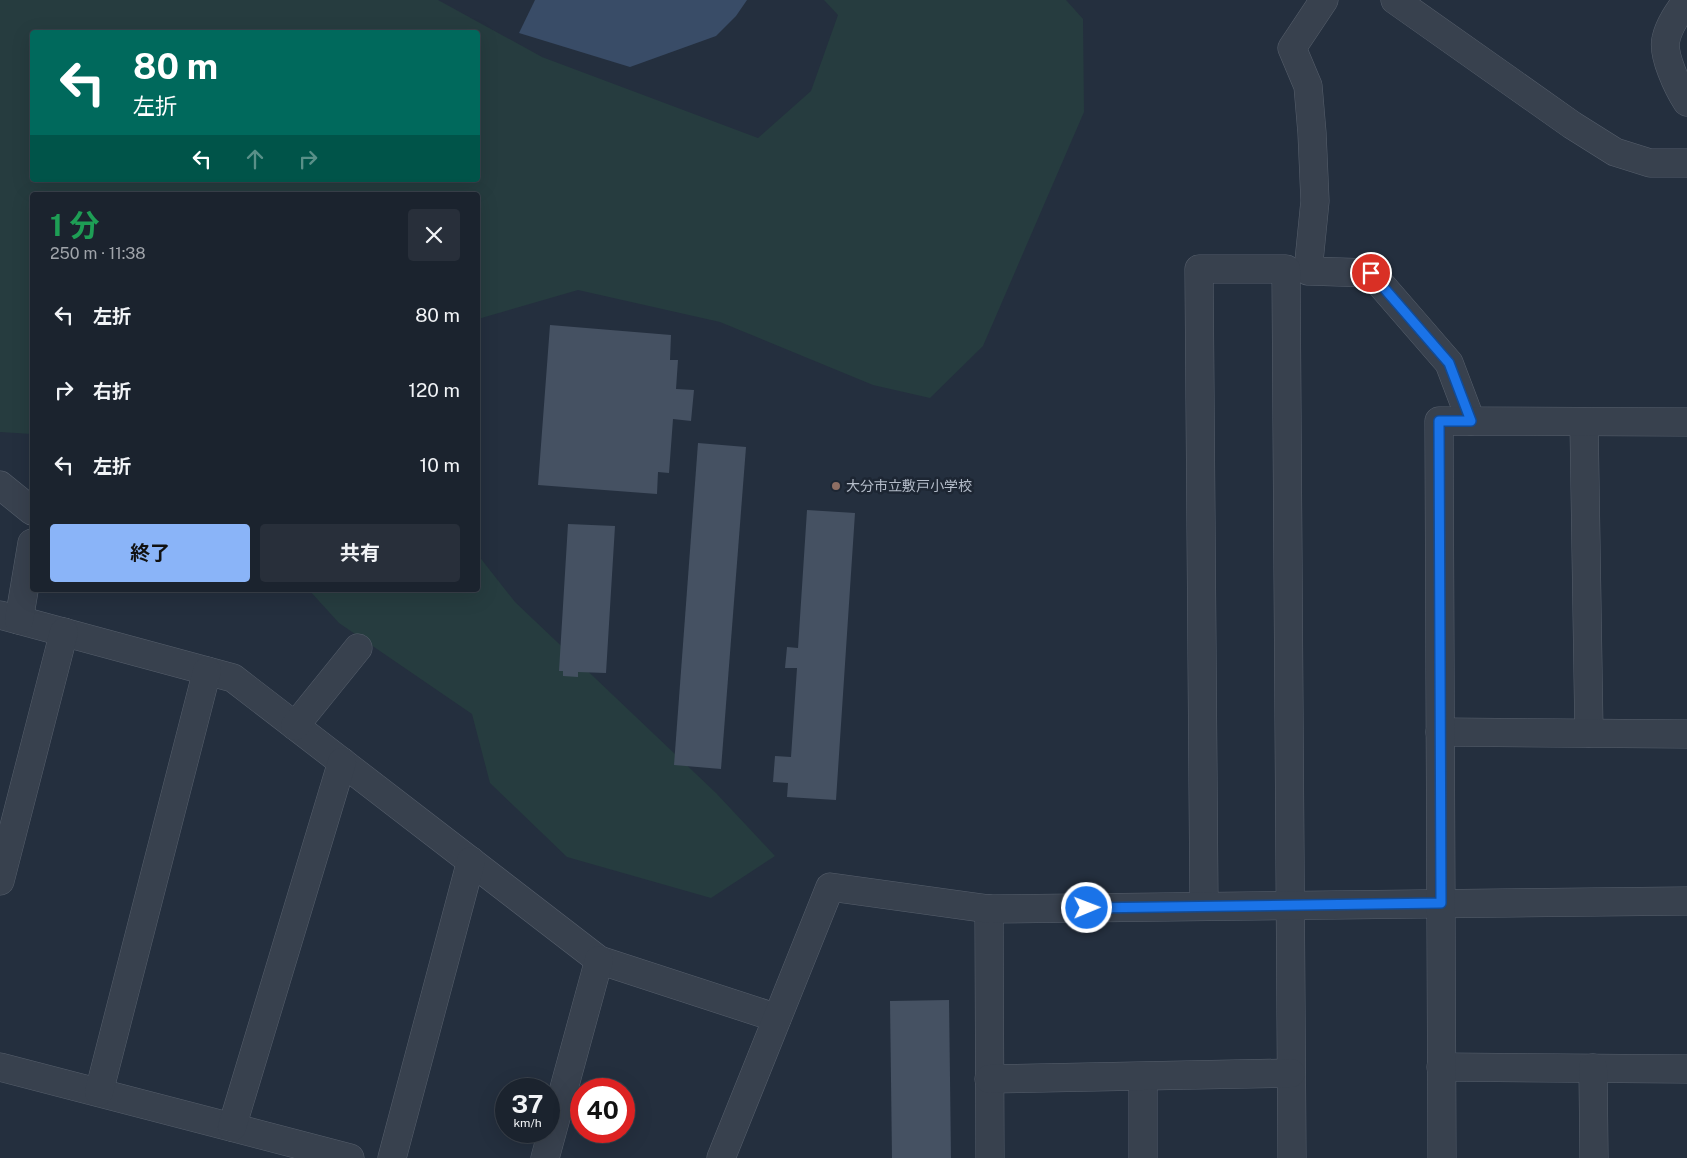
<!DOCTYPE html>
<html lang="ja">
<head>
<meta charset="utf-8">
<style>
  :root { --surface:#1b232e; --page:#282f3a; --text:#f1f3f6; --muted:#a0a4aa; --line:#39404a; --accent:#8ab4f8 }
  body { margin:0; font-family:"Public Sans","Noto Sans JP",sans-serif; background:var(--page); color:var(--text); height:100vh; display:flex; flex-direction:column; font-size:19px; white-space:nowrap }
  * { box-sizing:border-box; margin:0 }
  p { font-size:16px; color:var(--muted) }
  .icon { flex:none; width:28px; height:28px; fill:none; stroke:currentColor; stroke-width:2; stroke-linecap:round; stroke-linejoin:round }
  .map { position:relative; flex:1; overflow:hidden }
  .panel { position:absolute; left:30px; top:192px; width:450px; height:400px; display:flex; flex-direction:column; background:var(--surface); border-radius:5px; box-shadow:0 5px 20px #0002,0 0 0 1px var(--line) }
  .panel>* { flex:none }
  .hud { position:absolute; left:30px; top:30px; width:450px; height:152px; border-radius:5px; box-shadow:0 5px 20px #0002,0 0 0 1px var(--line); background:#00695c; color:#fff; overflow:hidden }
  .speed { position:absolute; left:495px; top:1078px; display:flex; gap:10px; font-size:25px; font-weight:700; text-align:center }
  .speed>* { display:grid; place-content:center; width:65px; height:65px; border-radius:50%; background:var(--surface); box-shadow:0 5px 20px #0002,0 0 0 1px var(--line); line-height:1 }
  .speed small { font-size:12px; font-weight:400 }
  .speed .limit { border:8px solid #d22; background:#fff; color:#111 }
  .pin { position:absolute; display:grid; place-items:center; width:42px; height:42px; color:#fff; margin:-21px; border:2px solid #fff; border-radius:50%; box-shadow:0 1px 5px #0007 }
  .me { position:absolute; width:55px; margin:-28px; rotate:89deg; stroke-linejoin:round; filter:drop-shadow(0 0 4px #0008) }
  .turn { display:flex; align-items:center; gap:18px; height:105px; padding:0 20px; font-size:22px }
  .turn .icon { width:65px; height:65px; stroke-width:2.5 }
  .turn b { display:block; font-size:35px; line-height:42px }
  .lanes { display:flex; align-items:center; height:48px; padding:0 20px; background:#0003; justify-content:center; gap:25px; direction:ltr }
  .lanes .off { opacity:.35 }
  .round { display:grid; place-items:center; flex:none; width:52px; height:52px; border-radius:5px; background:var(--page) }
  .head { display:flex; align-items:center; justify-content:space-between; height:85px; padding:0 20px }
  h1 { font-size:30px; font-weight:700; line-height:38px; color:#1e9e55 }
  .button { display:flex; gap:10px; margin-top:auto; padding:10px 20px }
  .button a { flex:1; height:58px; border-radius:5px; background:var(--accent); color:#111; font-size:20px; font-weight:700; line-height:58px; text-align:center }
  .button a+a { background:var(--page); color:var(--text) }
  ul { padding:0; list-style:none }
  li { display:flex; align-items:center; gap:15px; height:75px; padding:0 20px }
  li div { flex:1 }
  li b { display:block; font-size:19px }
  li em { font-style:normal }
  .map>svg:first-child { display:block }
  .green { fill:#263c3f; fill-rule:evenodd }
  .water { fill:#394c67 }
  .building { fill:#455162 }
  .lines { fill:none; stroke-linecap:round; stroke-linejoin:round }
  .minor-casing { stroke:#565f6c; stroke-width:29 }
  .minor { stroke:#38414e; stroke-width:28 }
  .route-casing { stroke:#114b97; stroke-width:12 }
  .route { stroke:#1a73e8; stroke-width:9 }
  .education-dot { fill:#8d6e63; stroke:#1d2633; stroke-width:2 }
  .labels { text-anchor:middle; stroke-width:5; stroke-linejoin:round; paint-order:stroke }
  .poi-label { font-size:14px; fill:#b4bcc9; stroke:#1d2633; text-anchor:start }
</style>
</head>
<body>
<div class="map">
<svg width="1687" height="1158" viewBox="0 0 1687 1158">
  <rect width="100%" height="100%" fill="#242f3e"/>
  <g class="green">
    <path d="M 0,0 L 438,0 L 542,57 L 758,138 L 811,91 L 838,15 L 824,0 L 1066,0 L 1083,19 L 1084,112 L 983,346 L 930,398 L 873,385 L 720,322 L 578,290 L 478,319 L 478,195 L 32,195 L 32,434 L 0,432 ZM 32,32 L 478,32 L 478,180 L 32,180 Z"/>
    <path d="M 478,555 L 515,602 L 716,793 L 775,856 L 711,898 L 567,857 L 490,783 L 472,714 L 339,623 L 309,590 L 478,590 Z"/>
  </g>
  <path class="water" d="M 535,0 L 747,0 L 736,16 L 716,36 L 630,67 L 519,33 Z"/>
  <g class="building">
    <path d="M 550,325 L 671,335 L 670,360 L 678,360 L 676,389 L 694,390 L 691,421 L 673,419 L 669,473 L 658,472 L 657,494 L 538,485 Z"/>
    <path d="M 698,443 L 746,447 L 721,769 L 674,765 Z"/>
    <path d="M 807,510 L 855,513 L 836,800 L 787,797 L 788,783 L 773,782 L 775,756 L 791,757 L 797,668 L 785,668 L 787,647 L 798,648 Z"/>
    <path d="M 568,524 L 615,526 L 606,673 L 578,672 L 578,677 L 563,676 L 563,671 L 559,671 Z"/>
    <path d="M 949,1000 L 951,1158 L 892,1158 L 890,1001 Z"/>
  </g>
  <g class="lines">
    <g class="minor-casing">
      <g id="minor">
        <path d="M 1324,0 L 1292,48 L 1308,86 L 1312,133 L 1315,201 L 1308,271 L 1371,273 L 1449,363 L 1471,421"/>
        <path d="M 1395,0 L 1572,125 L 1615,152 L 1650,163 L 1687,163"/>
        <path d="M 1687,0 C 1679,11 1669,25 1666,39 C 1662,55 1678,88 1687,102"/>
        <path d="M 1584,422 L 1589,733"/>
        <path d="M 0,485 L 32,511"/>
        <path d="M 0,615 L 233,678 L 599,960 L 777,1018"/>
        <path d="M 19,620 L 32,543"/>
        <path d="M 295,726 L 358,648"/>
        <path d="M 1440,732 L 1687,734"/>
        <path d="M 0,881 L 64,632"/>
        <path d="M 1204,906 L 1199,269 L 1286,269 L 1292,1158"/>
        <path d="M 989,909 L 990,1158"/>
        <path d="M 0,1067 L 350,1158"/>
        <path d="M 1441,1067 L 1687,1069"/>
        <path d="M 1593,1068 L 1594,1158"/>
        <path d="M 1143,1077 L 1143,1158"/>
        <path d="M 989,1079 L 1291,1073"/>
        <path d="M 99,1092 L 207,671"/>
        <path d="M 232,1127 L 342,762"/>
        <path d="M 392,1158 L 471,861"/>
        <path d="M 545,1158 L 599,960"/>
        <path d="M 721,1158 L 830,887 L 989,909 L 1687,901"/>
        <path d="M 1442,1158 L 1439,421 L 1687,422"/>
      </g>
    </g>
    <use href="#minor" class="minor"/>
  </g>
  <g class="lines">
    <g class="route-casing">
      <path id="route" d="M 1087,908 L 1441,903 L 1439,421 L 1471,421 L 1449,363 L 1371,273"/>
    </g>
    <use href="#route" class="route"/>
  </g>
  <circle class="education-dot" cx="836" cy="486" r="5"/>
  <g class="labels">
    <g class="poi-label">
      <text x="846" y="491">大分市立敷戸小学校</text>
    </g>
  </g>
</svg>
<div class="speed"><div>37<small>km/h</small></div><div class="limit">40</div></div>
<div class="pin" style="left:1371px;top:273px;background:#d93025"><svg class="icon" aria-label="arrive" viewBox="0 0 24 24"><path d="M6 21V4h12l-3 4 3 4H6"/></svg></div>
<svg class="me" style="left:1087px;top:908px" viewBox="-20 -20 40 40"><circle r="17" fill="#1a73e8" stroke="#fff" stroke-width="3"/><path d="M0-11L8 9 0 5-8 9z" fill="#fff"/></svg>
<div class="hud">
<div class="turn"><svg class="icon" aria-label="left" viewBox="0 0 24 24"><path d="M17 20v-9H6M10 6l-5 5 5 5"/></svg><div><b>80 m</b>左折</div></div>
<div class="lanes"><svg class="icon" aria-label="left" viewBox="0 0 24 24"><path d="M17 20v-9H6M10 6l-5 5 5 5"/></svg><svg class="icon off" aria-label="ahead" viewBox="0 0 24 24"><path d="M12 20V5M6 11l6-6 6 6"/></svg><svg class="icon off" aria-label="right" viewBox="0 0 24 24"><path d="M7 20v-9h11M14 6l5 5-5 5"/></svg></div>
</div>
<section class="panel">
<div class="head"><div><h1>1 分</h1><p>250 m · 11:38</p></div><a class="round"><svg class="icon" aria-label="close" viewBox="0 0 24 24"><path d="M6 6l12 12M18 6L6 18"/></svg></a></div>
<ul>
<li><svg class="icon" aria-label="left" viewBox="0 0 24 24"><path d="M17 20v-9H6M10 6l-5 5 5 5"/></svg><div><b>左折</b></div><em>80 m</em></li>
<li><svg class="icon" aria-label="right" viewBox="0 0 24 24"><path d="M7 20v-9h11M14 6l5 5-5 5"/></svg><div><b>右折</b></div><em>120 m</em></li>
<li><svg class="icon" aria-label="left" viewBox="0 0 24 24"><path d="M17 20v-9H6M10 6l-5 5 5 5"/></svg><div><b>左折</b></div><em>10 m</em></li>
</ul>
<div class="button"><a>終了</a><a>共有</a></div>
</section>
</div>
</body>
</html>
